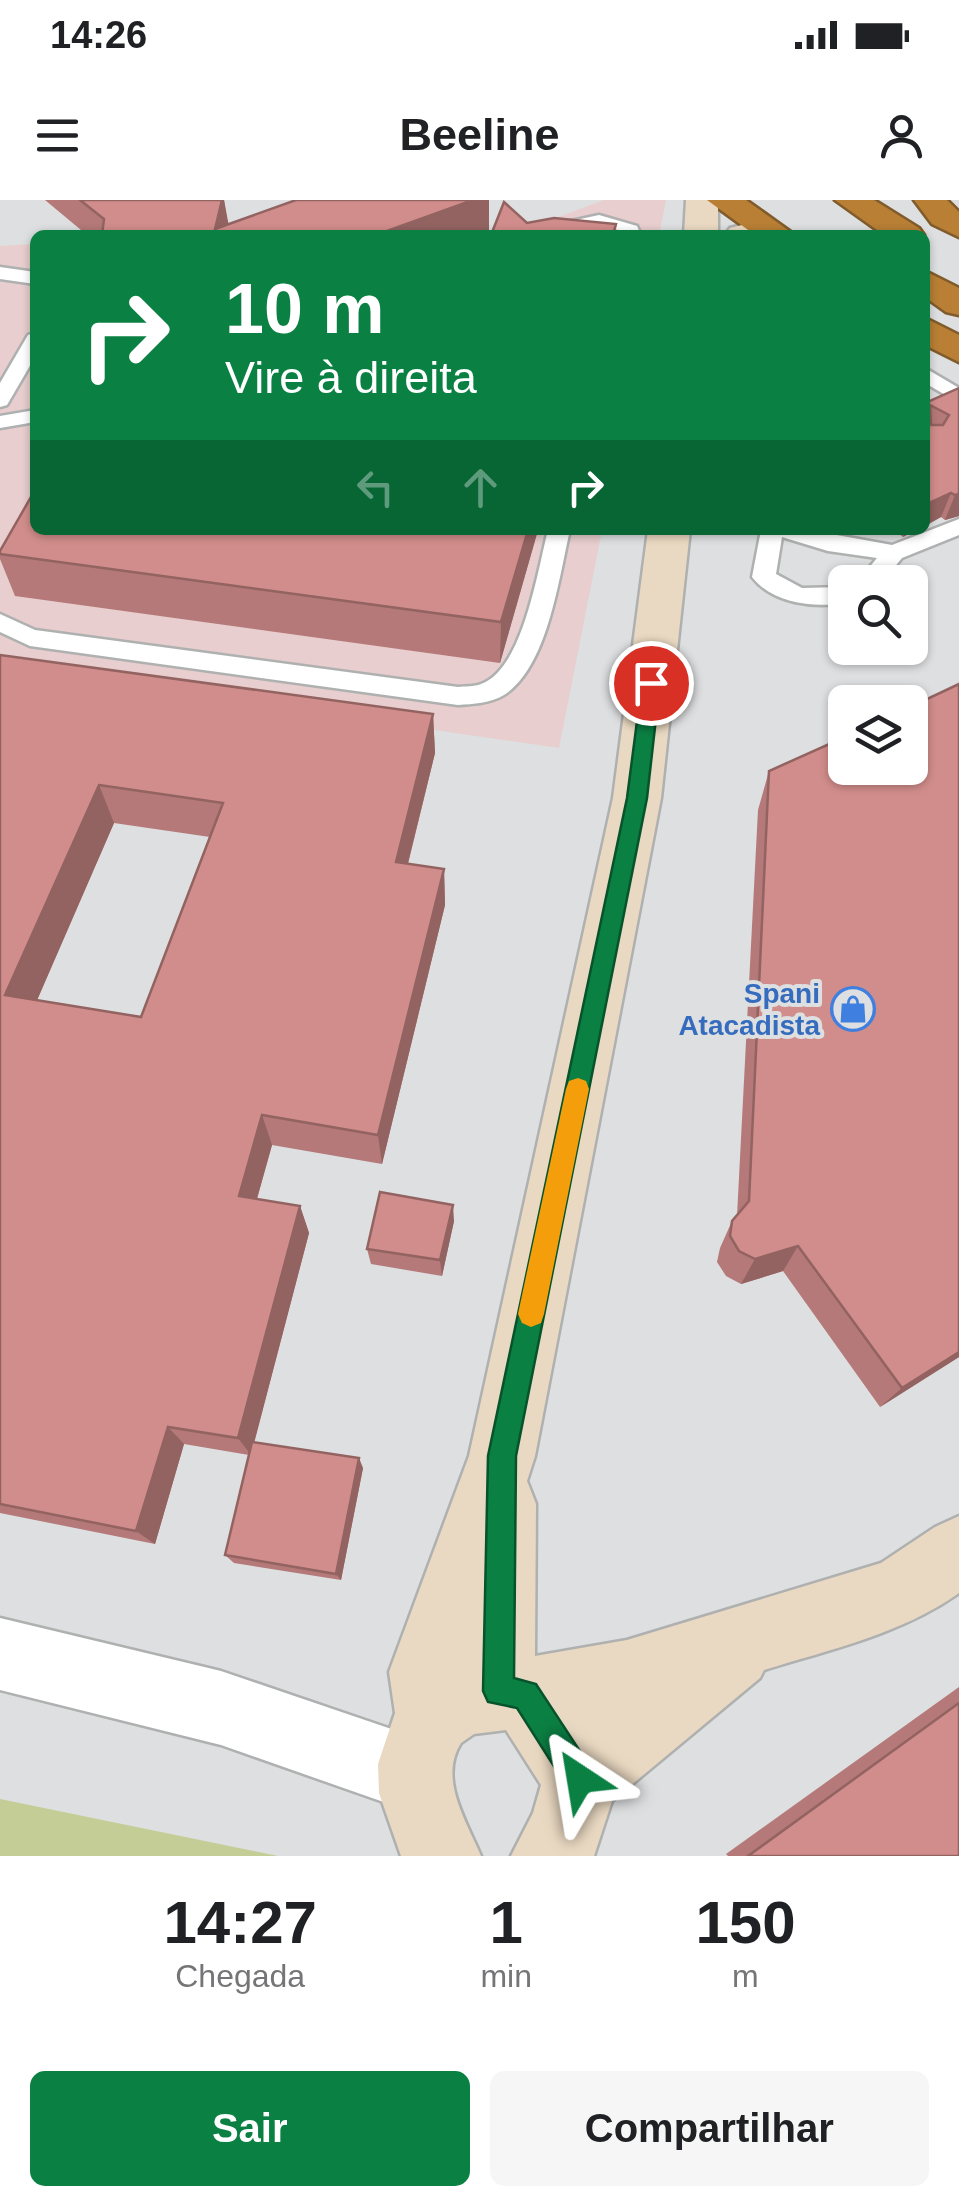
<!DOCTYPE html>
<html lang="pt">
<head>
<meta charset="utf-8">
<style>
  :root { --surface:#fff; --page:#f6f6f6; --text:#202124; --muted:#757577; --accent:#0b8043 }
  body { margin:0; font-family:Arial,sans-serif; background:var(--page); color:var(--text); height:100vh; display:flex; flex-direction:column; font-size:38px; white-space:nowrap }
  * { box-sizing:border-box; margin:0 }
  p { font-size:32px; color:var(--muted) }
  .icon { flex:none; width:55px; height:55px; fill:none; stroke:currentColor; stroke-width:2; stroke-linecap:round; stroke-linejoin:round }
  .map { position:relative; height:1656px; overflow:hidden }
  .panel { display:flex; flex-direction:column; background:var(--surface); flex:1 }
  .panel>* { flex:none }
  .top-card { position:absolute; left:30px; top:30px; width:900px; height:305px; border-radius:15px; box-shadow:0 2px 8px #0004; background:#0b8043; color:#fff; overflow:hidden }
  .tools { position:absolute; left:828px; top:365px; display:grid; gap:20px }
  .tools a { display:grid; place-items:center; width:100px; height:100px; border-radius:15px; background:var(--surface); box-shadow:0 2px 8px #0004; font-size:50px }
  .pin { position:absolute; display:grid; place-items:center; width:85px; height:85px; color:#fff; margin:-42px; border:5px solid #fff; border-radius:50%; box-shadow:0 2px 10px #0007 }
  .me { position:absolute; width:110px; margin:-55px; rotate:327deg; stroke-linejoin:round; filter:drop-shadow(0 0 8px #0008) }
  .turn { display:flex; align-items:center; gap:35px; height:210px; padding:0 30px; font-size:45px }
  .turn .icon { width:130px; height:130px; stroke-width:2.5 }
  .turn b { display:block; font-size:70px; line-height:85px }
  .lanes { display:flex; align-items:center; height:95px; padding:0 30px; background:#0003; justify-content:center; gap:50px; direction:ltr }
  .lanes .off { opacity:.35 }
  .eta { display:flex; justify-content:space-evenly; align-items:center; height:170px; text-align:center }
  .eta b { font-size:60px; font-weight:600; line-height:70px }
  .primary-button { display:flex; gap:20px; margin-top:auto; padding:20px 30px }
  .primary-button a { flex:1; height:115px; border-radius:15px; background:var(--accent); color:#fff; font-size:40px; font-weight:600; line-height:115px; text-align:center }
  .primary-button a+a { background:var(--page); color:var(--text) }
  .status { display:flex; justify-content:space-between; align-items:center; height:70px; padding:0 50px; background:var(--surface); direction:ltr }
  .status svg { height:28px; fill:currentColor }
  header { display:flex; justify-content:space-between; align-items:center; height:130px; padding:0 30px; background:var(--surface); font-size:45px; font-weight:600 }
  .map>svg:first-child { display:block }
  .education { fill:#e8cece }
  .green { fill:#c3cd95 }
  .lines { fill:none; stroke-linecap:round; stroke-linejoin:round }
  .lane-casing { stroke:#afb0b0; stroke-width:5 }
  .street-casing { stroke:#afb0b0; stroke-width:5 }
  .secondary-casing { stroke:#afb0b0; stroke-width:5 }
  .highway-casing { stroke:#805b2b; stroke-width:5 }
  .lane { fill:#fff; fill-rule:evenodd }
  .street { fill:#fff; fill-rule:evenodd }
  .secondary { fill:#ead9c2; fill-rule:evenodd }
  .highway { fill:#b87f35; fill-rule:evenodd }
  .wall { fill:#b47978; fill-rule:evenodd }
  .shaded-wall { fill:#926361 }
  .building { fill:#d18d8b; stroke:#926361; stroke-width:2.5; fill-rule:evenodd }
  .route { fill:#0b8043; stroke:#07532c; stroke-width:2.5 }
  .slow { fill:#f59e0b }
  .labels { text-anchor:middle; stroke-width:8; stroke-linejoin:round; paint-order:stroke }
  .shop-label { font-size:28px; font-weight:bold; fill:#366cbe; stroke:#dedfe0; text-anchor:end }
</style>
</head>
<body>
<div class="status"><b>14:26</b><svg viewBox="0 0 49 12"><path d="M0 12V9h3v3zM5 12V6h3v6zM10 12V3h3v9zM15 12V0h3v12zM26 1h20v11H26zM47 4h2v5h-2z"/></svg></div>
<header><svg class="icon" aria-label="menu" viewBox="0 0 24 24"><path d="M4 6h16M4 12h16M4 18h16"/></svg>Beeline<svg class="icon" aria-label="person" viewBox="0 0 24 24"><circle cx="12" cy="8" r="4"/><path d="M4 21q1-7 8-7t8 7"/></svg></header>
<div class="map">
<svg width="959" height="1656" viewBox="0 0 959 1656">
  <rect width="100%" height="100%" fill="#dedfe0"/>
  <g class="education">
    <path d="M 604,0 L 666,0 L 659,35 L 510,35 Z"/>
    <path d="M 35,44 L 35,330 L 602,330 L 559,548 L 0,467 L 0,46 Z"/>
  </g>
  <path class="green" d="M 0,1599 L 278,1656 L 0,1656 Z"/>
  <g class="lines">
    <g class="lane-casing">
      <g id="lane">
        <path d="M 599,15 L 637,26 L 641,35 C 625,35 618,28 603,26 C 583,25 562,35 538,35 L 562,23 Z"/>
        <path d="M 0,67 L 35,72 L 35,84 L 0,79 Z"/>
        <path d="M 35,133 L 35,157 L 7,205 L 0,207 L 0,183 L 28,135 Z"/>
        <path d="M 925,168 L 959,188 L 959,203 L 925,183 Z"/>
        <path d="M 35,210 L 35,222 L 0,228 L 0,216 Z"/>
        <path d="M 959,319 L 959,335 L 902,358 L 882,382 L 857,382 L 877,358 L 828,351 L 782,337 L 776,374 L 802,388 L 845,387 L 845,403 C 814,408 773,404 752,377 L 761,330 L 809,330 L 892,345 Z"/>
        <path d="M 548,330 L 570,330 C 559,377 548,467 504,495 C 491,503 473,504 458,505 L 30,446 L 0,432 L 0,414 L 35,430 L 458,487 C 465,486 474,487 481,484 C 523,470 538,368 548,330 Z"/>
      </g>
    </g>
    <g class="street-casing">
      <path id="street" d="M 0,1418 L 221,1471 L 412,1536 L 439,1547 L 450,1574 L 439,1601 L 412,1612 L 221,1545 L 0,1490 Z"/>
    </g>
    <g class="secondary-casing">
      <g id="secondary">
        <path d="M 686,0 L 718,0 L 718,35 L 684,35 Z"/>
        <path d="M 742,25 L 767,28 L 772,35 L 725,35 L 730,28 Z"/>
        <path d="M 648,330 L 690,330 L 661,598 L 535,1256 L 527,1281 L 536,1304 L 535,1456 L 627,1440 L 881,1363 L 935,1327 L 959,1316 L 959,1393 C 901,1434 832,1449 764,1470 L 760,1478 L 612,1601 L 594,1656 L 511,1656 L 533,1613 L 541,1585 L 506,1530 L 474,1534 L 461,1543 C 438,1579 467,1622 481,1656 L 401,1656 L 379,1593 L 378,1564 L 395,1513 L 389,1472 L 469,1256 L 613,598 Z"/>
      </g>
    </g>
    <g class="highway-casing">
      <g id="highway">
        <path d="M 707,0 L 746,0 L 795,35 L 755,35 Z"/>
        <path d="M 835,0 L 874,0 L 919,28 L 924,35 L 884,35 Z"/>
        <path d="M 914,0 L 947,0 L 959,12 L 959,37 L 932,24 Z"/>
        <path d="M 925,71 L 959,88 L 959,115 L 946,112 L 925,97 Z"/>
        <path d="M 925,118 L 959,135 L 959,162 L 925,145 Z"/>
      </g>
    </g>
    <use href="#lane" class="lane"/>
    <use href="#street" class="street"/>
    <use href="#secondary" class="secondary"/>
    <use href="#highway" class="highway"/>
  </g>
  <g class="wall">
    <path d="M 45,0 L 224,0 L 228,25 L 296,0 L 489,0 L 489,31 L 479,35 L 87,35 Z"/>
    <path d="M 959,188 L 959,316 L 945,320 L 941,317 L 925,326 L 925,203 Z"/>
    <path d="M 538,330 L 500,463 L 15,396 L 0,359 L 0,351 Z"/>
    <path d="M 894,330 L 916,330 L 903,337 Z"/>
    <path d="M 0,455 L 433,514 L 435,553 L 408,664 L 444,669 L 445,705 L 382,964 L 272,945 L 257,999 L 300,1006 L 309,1033 L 254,1242 L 363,1268 L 341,1380 L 234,1363 L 225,1355 L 249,1255 L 184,1244 L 155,1344 L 0,1313 ZM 114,623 L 210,637 L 141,817 L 37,800 Z"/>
    <path d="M 959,484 L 959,1157 L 880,1207 L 783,1071 L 741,1084 L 726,1076 L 717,1062 L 720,1048 L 732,1021 L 737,1016 L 758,610 L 769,571 Z"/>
    <path d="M 454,1021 L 442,1076 L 371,1064 L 367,1049 Z"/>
    <path d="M 959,1487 L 959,1656 L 728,1656 L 726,1654 Z"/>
  </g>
  <g class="shaded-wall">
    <path d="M 222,0 L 224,0 L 230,32 L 215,29 Z"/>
    <path d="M 473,0 L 489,0 L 489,31 L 479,35 L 376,35 Z"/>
    <path d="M 951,293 L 941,317 L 925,326 L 925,305 Z"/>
    <path d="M 959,294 L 959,316 L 945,320 L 955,295 Z"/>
    <path d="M 528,330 L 538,330 L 500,463 L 501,422 Z"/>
    <path d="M 906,330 L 916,330 L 903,337 Z"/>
    <path d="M 433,514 L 435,553 L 399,699 L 396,662 Z"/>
    <path d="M 99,585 L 114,623 L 25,828 L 5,795 Z"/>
    <path d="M 444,669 L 445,705 L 382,964 L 378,935 Z"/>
    <path d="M 262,915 L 272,945 L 250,1023 L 239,996 Z"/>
    <path d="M 453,1005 L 454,1021 L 442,1076 L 440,1060 Z"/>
    <path d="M 300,1006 L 309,1033 L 251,1255 L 238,1238 Z"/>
    <path d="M 798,1046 L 783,1071 L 741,1084 L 755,1059 Z"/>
    <path d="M 959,1152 L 959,1157 L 880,1207 L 902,1188 Z"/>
    <path d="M 168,1227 L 184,1244 L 155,1344 L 136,1331 Z"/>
    <path d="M 359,1258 L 363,1268 L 341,1380 L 336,1374 Z"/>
  </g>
  <g class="building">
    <path d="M 80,0 L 222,0 L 215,29 L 296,0 L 473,0 L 376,35 L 102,35 L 104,19 Z"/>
    <path d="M 504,2 L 527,23 L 554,18 L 616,24 L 613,35 L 491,35 Z"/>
    <path d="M 959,188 L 959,294 L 955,295 L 951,293 L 925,305 L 925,203 ZM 930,205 L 949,215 L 943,225 L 931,225 Z"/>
    <path d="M 35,290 L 35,330 L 528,330 L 501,422 L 0,354 L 0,351 Z"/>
    <path d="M 0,455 L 433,514 L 396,662 L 444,669 L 378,935 L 262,915 L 239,996 L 300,1006 L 238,1238 L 168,1227 L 136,1331 L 0,1304 ZM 99,585 L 223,603 L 141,817 L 5,795 Z"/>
    <path d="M 959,484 L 959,1152 L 902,1188 L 798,1046 L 755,1059 L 739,1051 L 730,1036 L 732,1021 L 749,1001 L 769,571 L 845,537 L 845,568 L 910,568 L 910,507 Z"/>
    <path d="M 380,992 L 453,1005 L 440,1060 L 367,1049 Z"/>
    <path d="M 252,1242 L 359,1258 L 336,1374 L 225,1355 Z"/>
    <path d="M 959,1503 L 959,1656 L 748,1656 Z"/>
  </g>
  <path class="route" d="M 651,477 L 660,483 L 647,598 L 516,1256 L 514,1478 L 536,1484 L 591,1568 L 595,1579 L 591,1590 L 580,1595 L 569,1590 L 517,1508 L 488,1502 L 483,1491 L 488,1256 L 627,598 L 642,483 Z"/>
  <path class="slow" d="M 578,878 L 586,881 L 589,889 L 544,1114 L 541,1123 L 531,1127 L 522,1123 L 518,1114 L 566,889 L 569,881 Z"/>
  <defs>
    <g id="shop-ring" transform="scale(2.25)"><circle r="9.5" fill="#dedfe0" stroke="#3f7fe0" stroke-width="1.5"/><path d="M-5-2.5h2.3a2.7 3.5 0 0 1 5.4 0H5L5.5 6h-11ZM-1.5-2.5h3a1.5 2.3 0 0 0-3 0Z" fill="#3f7fe0"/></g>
  </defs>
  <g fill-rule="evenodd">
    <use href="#shop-ring" x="853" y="809"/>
  </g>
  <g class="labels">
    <g class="shop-label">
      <text x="820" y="803">Spani<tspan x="820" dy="32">Atacadista</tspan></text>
    </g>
  </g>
</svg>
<div class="tools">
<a><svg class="icon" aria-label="search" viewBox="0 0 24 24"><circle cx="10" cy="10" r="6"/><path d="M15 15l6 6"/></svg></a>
<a><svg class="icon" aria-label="layers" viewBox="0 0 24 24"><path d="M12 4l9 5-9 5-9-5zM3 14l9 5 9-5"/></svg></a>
</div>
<div class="pin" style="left:651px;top:483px;background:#d93025"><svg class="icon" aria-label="arrive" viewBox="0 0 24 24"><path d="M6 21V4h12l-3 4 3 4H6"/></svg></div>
<svg class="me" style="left:580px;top:1579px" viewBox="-20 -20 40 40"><path d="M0-17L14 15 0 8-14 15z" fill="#0b8043" stroke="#fff" stroke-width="4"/></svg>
<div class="top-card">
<div class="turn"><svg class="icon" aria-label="right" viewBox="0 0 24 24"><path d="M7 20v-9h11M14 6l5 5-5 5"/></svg><div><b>10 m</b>Vire à direita</div></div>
<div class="lanes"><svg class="icon off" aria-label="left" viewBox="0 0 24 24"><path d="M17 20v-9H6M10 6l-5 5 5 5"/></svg><svg class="icon off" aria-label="ahead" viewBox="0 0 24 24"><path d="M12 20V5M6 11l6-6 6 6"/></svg><svg class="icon" aria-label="right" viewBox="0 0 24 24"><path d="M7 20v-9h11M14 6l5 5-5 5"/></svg></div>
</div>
</div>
<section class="panel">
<div class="eta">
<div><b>14:27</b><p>Chegada</p></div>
<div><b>1</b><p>min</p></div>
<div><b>150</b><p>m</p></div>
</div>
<div class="primary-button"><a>Sair</a><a>Compartilhar</a></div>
</section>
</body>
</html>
